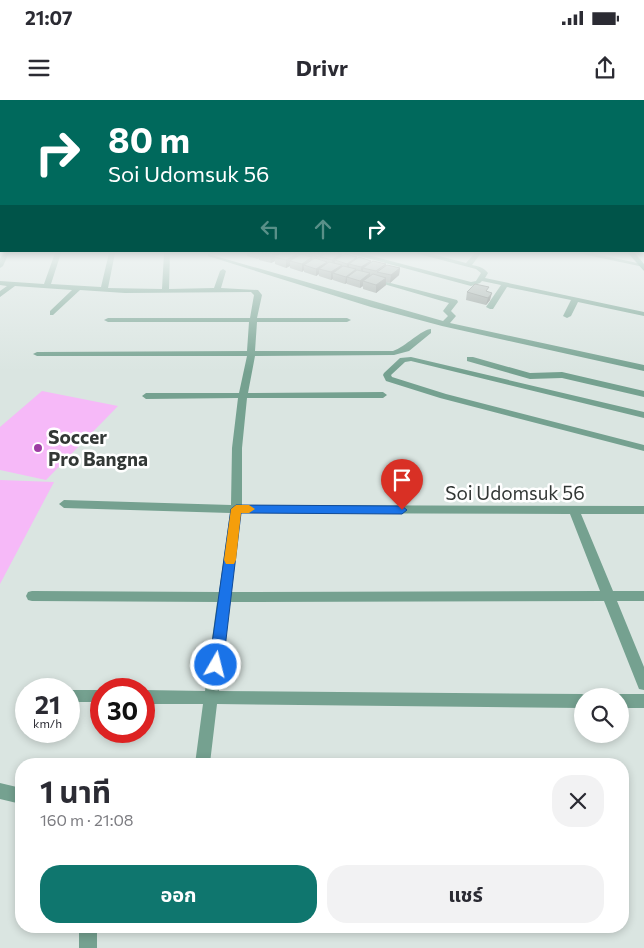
<!DOCTYPE html>
<html lang="th">
<head>
<meta charset="utf-8">
<style>
  :root { --surface:#fff; --page:#f2f2f3; --text:#2b2b33; --muted:#7c7c81; --accent:#0f766e }
  body { margin:0; font-family:Commissioner,"Noto Sans Thai",sans-serif; background:var(--page); color:var(--text); height:100vh; display:flex; flex-direction:column; font-size:19px; white-space:nowrap }
  * { box-sizing:border-box; margin:0 }
  p { font-size:16px; color:var(--muted) }
  .icon { flex:none; width:28px; height:28px; fill:none; stroke:currentColor; stroke-width:2; stroke-linecap:round; stroke-linejoin:round }
  .map { position:relative; flex:1; overflow:hidden }
  .panel { position:absolute; left:15px; top:658px; width:614px; height:175px; display:flex; flex-direction:column; background:var(--surface); border-radius:20px; box-shadow:0 2px 8px #0003 }
  .panel>* { flex:none }
  .guide { position:absolute; left:0px; top:0px; width:645px; height:152px; box-shadow:0 2px 8px #0003; background:#00695c; color:#fff; overflow:hidden }
  .controls { position:absolute; left:574px; top:588px; display:grid; gap:10px }
  .controls a { display:grid; place-items:center; width:55px; height:55px; border-radius:50%; background:var(--surface); box-shadow:0 2px 8px #0003; font-size:25px }
  .speed { position:absolute; left:15px; top:578px; display:flex; gap:10px; font-size:25px; font-weight:700; text-align:center }
  .speed>* { display:grid; place-content:center; width:65px; height:65px; border-radius:50%; background:var(--surface); box-shadow:0 2px 8px #0003; line-height:1 }
  .speed small { font-size:12px; font-weight:400 }
  .speed .limit { border:8px solid #d22; background:#fff; color:#111 }
  .pin { position:absolute; display:grid; place-items:center; width:42px; height:42px; color:#fff; margin:-51px -21px; border-radius:50% 50% 50% 0; rotate:-45deg; box-shadow:0 0 5px #0007 }
  .pin .icon { rotate:45deg }
  .me { position:absolute; width:55px; margin:-28px; rotate:8deg; stroke-linejoin:round; filter:drop-shadow(0 0 4px #0008) }
  .turn { display:flex; align-items:center; gap:18px; height:105px; padding:0 25px; font-size:22px }
  .turn .icon { width:65px; height:65px; stroke-width:2.5 }
  .turn b { display:block; font-size:35px; line-height:42px }
  .lanes { display:flex; align-items:center; height:48px; padding:0 25px; background:#0003; justify-content:center; gap:25px; direction:ltr }
  .lanes .off { opacity:.35 }
  .round { display:grid; place-items:center; flex:none; width:52px; height:52px; border-radius:20px; background:var(--page) }
  .summary { display:flex; align-items:center; justify-content:space-between; height:85px; padding:0 25px }
  h1 { font-size:30px; font-weight:700; line-height:38px }
  .action { display:flex; gap:10px; margin-top:auto; padding:10px 25px }
  .action a { flex:1; height:58px; border-radius:20px; background:var(--accent); color:#fff; font-size:20px; font-weight:700; line-height:58px; text-align:center }
  .action a+a { background:var(--page); color:var(--text) }
  .status { display:flex; justify-content:space-between; align-items:center; height:35px; padding:0 25px; background:var(--surface); direction:ltr }
  .status svg { height:14px; fill:currentColor }
  header { display:flex; justify-content:space-between; align-items:center; height:65px; padding:0 25px; background:var(--surface); font-size:22px; font-weight:700 }
  .map>svg:first-child { display:block }
  .green { fill:#f6b9f8 }
  .lines { fill:none; stroke-linecap:round; stroke-linejoin:round }
  .minor { fill:#75a190; fill-rule:evenodd }
  .secondary { fill:#3a8168; fill-rule:evenodd }
  .wall { fill:#8c9591 }
  .shaded-wall { fill:#727976 }
  .building { fill:#a3ada9; stroke:#727976 }
  .route { fill:#1a73e8; stroke:#114b97 }
  .slow { fill:#f59e0b }
  .poi-dot { fill:#9d3ca3; stroke:#fff; stroke-width:2 }
  .labels { text-anchor:middle; stroke-width:5; stroke-linejoin:round; paint-order:stroke }
  .poi-label { font-size:19px; font-weight:bold; fill:#323735; stroke:#fff; text-anchor:start }
  .street-label { font-size:19px; fill:#323735; stroke:#fff }
</style>
</head>
<body>
<div class="status"><b>21:07</b><svg viewBox="0 0 49 12"><path d="M0 12V9h3v3zM5 12V6h3v6zM10 12V3h3v9zM15 12V0h3v12zM26 1h20v11H26zM47 4h2v5h-2z"/></svg></div>
<header><svg class="icon" aria-label="menu" viewBox="0 0 24 24"><path d="M4 6h16M4 12h16M4 18h16"/></svg>Drivr<svg class="icon" aria-label="share" viewBox="0 0 24 24"><path d="M12 15V3M7 8l5-5 5 5M5 13v7h14v-7"/></svg></header>
<div class="map">
<svg width="644" height="848" viewBox="0 0 644 848">
  <rect width="100%" height="100%" fill="#dae5e1"/>
  <g class="green">
    <path d="M 42,291 L 118,306 L 46,380 L 0,370 L 0,327 Z"/>
    <path d="M 0,380 L 54,382 L 0,484 Z"/>
  </g>
  <g class="lines">
    <g class="minor">
      <path d="M 3,153 L 9,153 L 3,166 L 0,168 L 0,159 Z"/>
      <path d="M 55,153 L 61,153 L 51,184 L 101,187 L 109,153 L 115,153 L 108,188 L 162,189 L 164,153 L 170,153 L 169,189 L 214,188 L 220,171 L 223,169 L 226,171 L 221,188 L 258,190 L 262,195 L 257,218 L 347,218 L 351,220 L 347,222 L 257,222 L 255,251 L 393,251 C 405,247 422,229 431,229 L 431,233 L 409,251 L 394,255 L 255,256 L 248,293 L 383,292 L 387,295 L 383,298 L 247,298 L 242,348 L 242,405 L 644,406 L 644,414 L 581,414 L 613,491 L 644,491 L 644,501 L 617,501 L 644,567 L 644,590 L 639,589 L 637,584 L 604,501 L 230,502 L 219,591 L 582,594 L 587,596 L 582,596 L 582,608 L 217,604 L 210,663 L 195,664 L 203,604 L 144,604 L 144,590 L 205,591 L 217,502 L 32,501 L 28,500 L 26,496 L 28,492 L 32,491 L 219,492 L 230,413 L 64,408 L 59,404 L 64,400 L 231,405 L 232,348 L 238,298 L 146,299 L 142,296 L 146,293 L 239,293 L 247,256 L 37,256 L 33,254 L 37,252 L 247,251 L 249,222 L 108,222 L 104,220 L 108,218 L 250,218 L 254,195 L 251,192 L 125,193 L 80,190 L 53,215 L 50,215 L 50,211 L 72,190 L 15,186 L 0,197 L 0,191 L 7,186 L 0,185 L 0,181 L 44,184 ZM 241,413 L 570,414 L 600,491 L 231,492 Z"/>
      <path d="M 348,153 L 360,153 L 471,182 L 476,181 L 481,173 L 476,169 L 415,153 L 428,153 L 466,163 L 475,153 L 481,153 L 472,165 C 479,166 484,168 488,173 L 485,178 L 644,212 L 644,216 L 578,202 L 571,216 L 567,218 L 563,216 L 571,200 L 507,187 L 493,209 L 490,209 L 486,207 L 501,185 L 482,181 L 480,183 L 471,186 Z"/>
      <path d="M 577,153 L 591,153 L 642,164 L 644,165 L 644,167 Z"/>
      <path d="M 208,154 L 443,221 L 448,216 L 443,211 L 449,203 L 370,180 L 375,179 L 457,200 L 458,202 L 451,211 L 456,216 L 450,223 L 644,265 L 644,271 L 442,226 L 371,207 L 208,156 Z"/>
      <path d="M 411,257 L 644,312 L 644,318 L 411,261 L 405,262 L 391,275 L 392,277 L 446,294 L 644,345 L 644,351 L 440,298 L 386,281 L 383,275 L 384,273 L 400,258 Z"/>
      <path d="M 467,257 L 473,257 L 530,273 L 562,272 L 644,291 L 644,297 L 562,278 L 530,279 L 467,261 Z"/>
      <rect x="69" y="590" width="32" height="12"/>
      <path d="M 620,594 L 644,594 L 644,608 L 620,608 L 620,596 L 615,596 Z"/>
      <path d="M 0,683 L 21,688 L 21,704 L 0,699 Z"/>
      <rect x="79" y="826" width="18" height="22"/>
    </g>
    <path class="secondary" d="M 628,153 L 635,153 L 644,164 L 644,171 Z"/>
  </g>
  <g class="wall">
    <path d="M 247,153 L 342,153 L 342,155 L 357,157 L 357,158 L 371,161 L 371,162 L 386,164 L 386,166 L 400,168 L 399,175 L 390,183 L 386,182 L 386,185 L 376,193 L 363,189 L 363,186 L 360,188 L 347,184 L 347,183 L 345,184 L 333,180 L 333,179 L 331,180 L 319,176 L 319,174 L 316,176 L 304,172 L 304,170 L 302,172 L 290,168 L 290,166 L 286,168 L 275,164 L 275,161 L 271,163 L 259,160 L 259,158 L 258,159 L 247,156 Z"/>
    <path d="M 467,192 L 488,192 L 490,200 L 486,205 L 466,200 Z"/>
  </g>
  <g class="shaded-wall">
    <path d="M 275,153 L 282,153 L 274,157 L 275,161 L 271,163 L 270,156 Z"/>
    <path d="M 342,153 L 342,160 L 335,160 L 335,165 L 332,167 L 332,160 Z"/>
    <path d="M 297,154 L 297,161 L 290,161 L 290,166 L 286,168 L 286,160 Z"/>
    <path d="M 312,157 L 313,165 L 304,165 L 304,170 L 302,172 L 302,164 Z"/>
    <path d="M 357,157 L 357,164 L 349,164 L 349,170 L 347,171 L 347,164 Z"/>
    <path d="M 371,161 L 371,168 L 363,168 L 363,173 L 361,175 L 361,167 Z"/>
    <path d="M 327,162 L 327,169 L 319,169 L 319,174 L 316,176 L 316,169 Z"/>
    <path d="M 342,165 L 342,173 L 333,173 L 333,179 L 331,180 L 331,172 Z"/>
    <path d="M 400,168 L 399,175 L 390,183 L 391,175 Z"/>
    <path d="M 356,169 L 356,177 L 347,177 L 347,183 L 345,184 L 346,177 Z"/>
    <path d="M 370,173 L 370,181 L 363,181 L 363,186 L 360,188 L 360,181 Z"/>
    <path d="M 386,178 L 386,185 L 376,193 L 376,185 Z"/>
    <path d="M 492,193 L 490,200 L 486,205 L 488,198 Z"/>
  </g>
  <g class="building">
    <path d="M 261,153 L 275,153 L 270,156 Z"/>
    <path d="M 281,153 L 296,153 L 297,154 L 286,160 L 274,157 Z"/>
    <path d="M 307,153 L 323,153 L 318,157 Z"/>
    <path d="M 325,153 L 342,153 L 332,160 L 320,157 Z"/>
    <path d="M 301,154 L 312,157 L 302,164 L 290,161 Z"/>
    <path d="M 345,154 L 357,157 L 347,164 L 335,160 Z"/>
    <path d="M 359,157 L 371,161 L 361,167 L 349,164 Z"/>
    <path d="M 315,158 L 327,162 L 316,169 L 304,165 Z"/>
    <path d="M 373,161 L 386,164 L 376,171 L 363,168 Z"/>
    <path d="M 329,162 L 342,165 L 331,172 L 319,169 Z"/>
    <path d="M 387,165 L 400,168 L 391,175 L 377,172 Z"/>
    <path d="M 343,166 L 356,169 L 346,177 L 333,173 Z"/>
    <path d="M 357,170 L 370,173 L 360,181 L 347,177 Z"/>
    <path d="M 373,174 L 386,178 L 376,185 L 363,181 Z"/>
    <path d="M 475,184 L 489,187 L 486,191 L 492,193 L 488,198 L 467,192 Z"/>
  </g>
  <linearGradient id="sky" x2="0" y2="1"><stop stop-color="#a3a9e4"/><stop offset="0.56" stop-color="#eef3f2"/><stop offset="1" stop-color="#eef3f2" stop-opacity="0"/></linearGradient>
  <rect width="644" height="272" fill="url(#sky)"/>
  <path class="route" d="M 236,405 L 402,406 L 407,410 L 402,414 L 241,413 L 223,565 L 221,569 L 216,571 L 211,569 L 209,565 L 231,409 Z"/>
  <path class="slow" d="M 236,405 L 249,405 L 255,409 L 249,413 L 241,413 L 236,460 L 234,464 L 226,464 L 224,460 L 231,409 Z"/>
  <circle class="poi-dot" cx="38" cy="348" r="5"/>
  <g class="labels">
    <g class="poi-label">
      <text x="48" y="344">Soccer<tspan x="48" dy="22">Pro Bangna</tspan></text>
    </g>
    <g class="street-label">
      <text x="515" y="400">Soi Udomsuk 56</text>
    </g>
  </g>
</svg>
<div class="controls">
<a><svg class="icon" aria-label="search" viewBox="0 0 24 24"><circle cx="10" cy="10" r="6"/><path d="M15 15l6 6"/></svg></a>
</div>
<div class="speed"><div>21<small>km/h</small></div><div class="limit">30</div></div>
<div class="pin" style="left:402px;top:410px;background:#d93025"><svg class="icon" aria-label="arrive" viewBox="0 0 24 24"><path d="M6 21V4h12l-3 4 3 4H6"/></svg></div>
<svg class="me" style="left:216px;top:565px" viewBox="-20 -20 40 40"><circle r="17" fill="#1a73e8" stroke="#fff" stroke-width="3"/><path d="M0-11L8 9 0 5-8 9z" fill="#fff"/></svg>
<div class="guide">
<div class="turn"><svg class="icon" aria-label="right" viewBox="0 0 24 24"><path d="M7 20v-9h11M14 6l5 5-5 5"/></svg><div><b>80 m</b>Soi Udomsuk 56</div></div>
<div class="lanes"><svg class="icon off" aria-label="left" viewBox="0 0 24 24"><path d="M17 20v-9H6M10 6l-5 5 5 5"/></svg><svg class="icon off" aria-label="ahead" viewBox="0 0 24 24"><path d="M12 20V5M6 11l6-6 6 6"/></svg><svg class="icon" aria-label="right" viewBox="0 0 24 24"><path d="M7 20v-9h11M14 6l5 5-5 5"/></svg></div>
</div>
<section class="panel">
<div class="summary"><div><h1>1 นาที</h1><p>160 m · 21:08</p></div><a class="round"><svg class="icon" aria-label="close" viewBox="0 0 24 24"><path d="M6 6l12 12M18 6L6 18"/></svg></a></div>
<div class="action"><a>ออก</a><a>แชร์</a></div>
</section>
</div>
</body>
</html>
